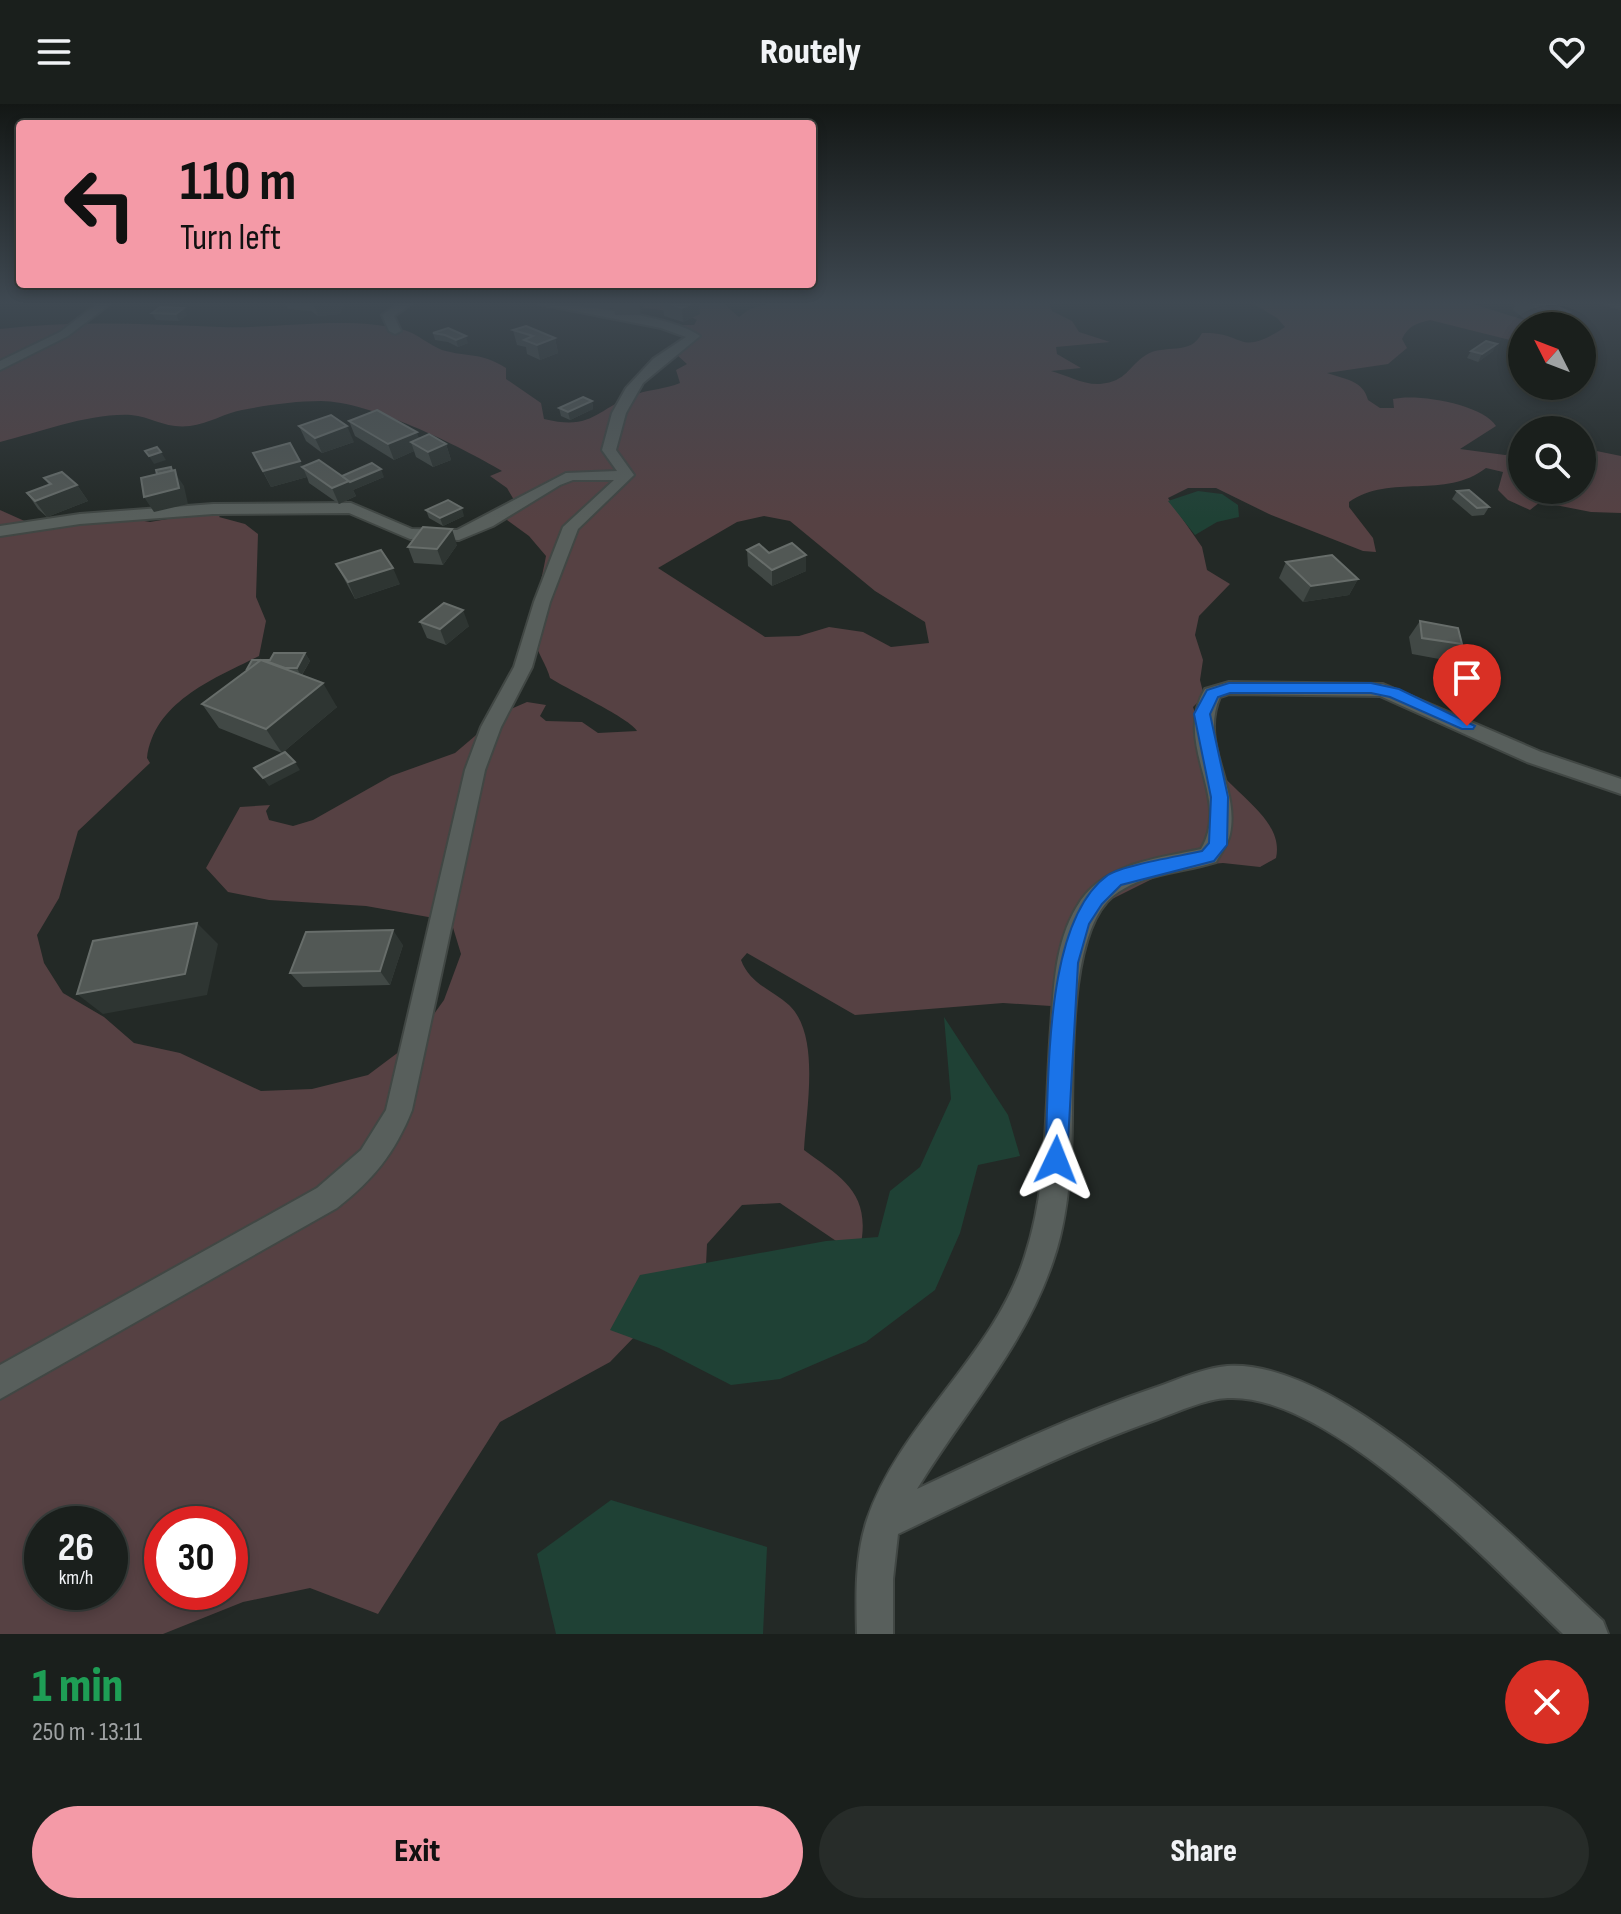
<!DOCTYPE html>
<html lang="en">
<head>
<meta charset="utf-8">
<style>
  :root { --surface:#1a1f1c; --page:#272c29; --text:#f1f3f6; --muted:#9fa2a3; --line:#383d3b; --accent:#f49aa7 }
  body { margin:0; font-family:"Sofia Sans Condensed",sans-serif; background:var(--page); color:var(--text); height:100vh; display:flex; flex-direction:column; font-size:30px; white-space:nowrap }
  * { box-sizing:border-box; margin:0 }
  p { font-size:26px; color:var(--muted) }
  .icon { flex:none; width:44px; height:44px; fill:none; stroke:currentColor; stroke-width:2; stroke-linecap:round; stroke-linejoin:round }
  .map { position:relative; height:1530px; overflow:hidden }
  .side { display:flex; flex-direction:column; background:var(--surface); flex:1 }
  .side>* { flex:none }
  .guide { position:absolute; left:16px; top:16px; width:800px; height:168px; border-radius:8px; box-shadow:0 4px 12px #0003,0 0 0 2px var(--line); background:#f49aa7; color:#111; overflow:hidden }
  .needle { width:52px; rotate:312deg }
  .tools { position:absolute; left:1508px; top:208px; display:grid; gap:16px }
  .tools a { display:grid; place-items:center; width:88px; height:88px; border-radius:50%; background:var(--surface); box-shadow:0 4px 12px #0003,0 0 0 2px var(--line); font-size:40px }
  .speed { position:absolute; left:24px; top:1402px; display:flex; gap:16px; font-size:40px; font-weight:700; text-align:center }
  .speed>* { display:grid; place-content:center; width:104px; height:104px; border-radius:50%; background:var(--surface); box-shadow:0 4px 12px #0003,0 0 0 2px var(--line); line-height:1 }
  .speed small { font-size:20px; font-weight:400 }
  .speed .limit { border:12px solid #d22; background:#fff; color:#111 }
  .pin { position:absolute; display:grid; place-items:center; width:68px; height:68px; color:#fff; margin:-82px -34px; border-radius:50% 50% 50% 0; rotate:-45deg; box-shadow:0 0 8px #0007 }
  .pin .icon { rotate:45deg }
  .me { position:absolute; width:88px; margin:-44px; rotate:2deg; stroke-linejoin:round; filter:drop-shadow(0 0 6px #0008) }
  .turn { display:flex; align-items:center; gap:28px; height:168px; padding:0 32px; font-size:36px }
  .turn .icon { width:104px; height:104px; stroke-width:2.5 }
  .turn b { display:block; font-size:56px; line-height:68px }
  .round { display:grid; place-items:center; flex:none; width:84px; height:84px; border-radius:42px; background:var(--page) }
  .overview { display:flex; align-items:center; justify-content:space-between; height:136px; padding:0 32px }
  h1 { font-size:48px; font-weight:800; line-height:60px; color:#1e9e55 }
  .button { display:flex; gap:16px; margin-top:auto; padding:16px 32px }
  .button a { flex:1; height:92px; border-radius:48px; background:var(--accent); color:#111; font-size:32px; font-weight:800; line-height:92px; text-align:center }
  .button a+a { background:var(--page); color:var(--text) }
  header { display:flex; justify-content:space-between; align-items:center; height:104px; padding:0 32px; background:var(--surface); font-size:36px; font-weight:800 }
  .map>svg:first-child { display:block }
  .green { fill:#564143; fill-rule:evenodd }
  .water { fill:#1f4135 }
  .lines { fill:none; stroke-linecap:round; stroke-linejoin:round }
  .minor-casing { stroke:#414744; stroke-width:4 }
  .tertiary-casing { stroke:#414744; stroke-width:4 }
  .minor { fill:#585f5c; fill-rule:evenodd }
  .tertiary { fill:#585f5c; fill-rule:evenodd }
  .wall { fill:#414845 }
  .shaded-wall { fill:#2e3532 }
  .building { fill:#525855; stroke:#676d6a; stroke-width:2 }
  .route { fill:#1a73e8; stroke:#114b97; stroke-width:2 }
</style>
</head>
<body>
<header><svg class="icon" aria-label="menu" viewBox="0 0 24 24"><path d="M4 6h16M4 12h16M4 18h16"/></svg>Routely<svg class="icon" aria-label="heart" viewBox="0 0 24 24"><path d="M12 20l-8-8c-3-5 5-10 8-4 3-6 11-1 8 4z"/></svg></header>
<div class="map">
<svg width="1621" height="1530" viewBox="0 0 1621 1530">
  <rect width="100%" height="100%" fill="#232926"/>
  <path class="green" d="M 627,200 L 724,200 L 739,213 L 750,205 L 767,200 L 1049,200 L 1052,207 L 1072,217 L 1079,228 L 1110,238 L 1056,243 L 1057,250 L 1081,264 L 1051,267 C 1067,271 1083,281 1100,280 C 1128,277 1127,263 1146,251 C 1165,239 1190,253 1202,229 C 1246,227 1237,255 1285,223 L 1277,214 L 1254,200 L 1473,200 L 1544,222 L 1522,222 L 1522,239 L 1430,216 C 1417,219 1408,222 1402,235 L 1407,244 L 1388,260 L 1327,269 C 1344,275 1363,276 1368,296 L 1380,304 L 1394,304 L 1393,295 C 1416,289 1483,300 1496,322 L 1460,345 L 1505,351 L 1522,348 L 1522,386 L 1582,386 L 1582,344 L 1621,352 L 1621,409 L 1591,408 L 1540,398 L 1530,406 L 1508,396 L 1498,386 L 1503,368 L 1486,364 C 1445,396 1391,369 1349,398 L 1349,403 L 1373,434 L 1376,448 L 1363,447 L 1269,410 L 1216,384 L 1188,384 L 1168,394 L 1202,443 L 1207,466 L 1230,480 L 1199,512 L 1195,531 L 1203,556 L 1200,576 L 1204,592 L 1193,603 C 1199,620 1203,641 1212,657 C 1229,688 1285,714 1276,754 L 1260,763 L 1223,759 L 1176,763 L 1102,800 L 1066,889 L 1051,902 L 1003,899 L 855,911 L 747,849 L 741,856 C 750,880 771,885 789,901 C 821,931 806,1006 804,1046 C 843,1075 872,1089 860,1145 L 848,1145 L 780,1099 L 742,1101 L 707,1140 L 705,1182 L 665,1201 L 610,1258 L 500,1318 L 378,1510 L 310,1484 L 243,1498 L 163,1530 L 0,1530 L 0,406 L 29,419 L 94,408 L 150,418 L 226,405 L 219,413 L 245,420 L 258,430 L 256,493 L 266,517 L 259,552 C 213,575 154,598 147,654 L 150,659 L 78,727 L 59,794 L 37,831 L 44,859 L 63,889 L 104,913 L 134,939 L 180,949 L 261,987 L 312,985 L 368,971 L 416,935 L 444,896 L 461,850 L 451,817 L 366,802 L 269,796 L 228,788 L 206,764 L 240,703 L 270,701 L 266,707 L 269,716 L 293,722 L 313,716 L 391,672 L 455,649 L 502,609 L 527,598 L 546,601 L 540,612 L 546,617 L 582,618 L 598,629 L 637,627 C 631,615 567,585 550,574 C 547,562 537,548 536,540 C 531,510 541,480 546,452 L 529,432 L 507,416 L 514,396 L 507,384 L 490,372 L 502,367 C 460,342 369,297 321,297 C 296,297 267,301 242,306 C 225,309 208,320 190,322 C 165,325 153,313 131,311 C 89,309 41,328 0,338 L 0,225 C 74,216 146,220 221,223 C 278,225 348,211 404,226 C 418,230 429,241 442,246 C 469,254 479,247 506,264 L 506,275 L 541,299 L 544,315 C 593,327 594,306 637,290 C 651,285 666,285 680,279 L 676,266 L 687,260 L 677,251 L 695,231 L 679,221 L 694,221 L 697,216 C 676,204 650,207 627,200 ZM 764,412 L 790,417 L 875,487 L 925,518 L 929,539 L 891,543 L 863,528 L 829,523 L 799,532 L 765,533 L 658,464 L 737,418 ZM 42,1420 L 110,1420 L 110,1488 L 42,1488 ZM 162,1420 L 230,1420 L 230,1488 L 162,1488 Z"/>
  <g class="water">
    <path d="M 1198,387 L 1222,390 L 1238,401 L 1239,413 L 1217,418 L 1195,431 L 1168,397 Z"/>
    <path d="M 944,913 L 1008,1011 L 1020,1052 L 978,1061 L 960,1129 L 935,1186 L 866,1238 L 780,1275 L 731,1281 L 659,1244 L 610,1226 L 640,1171 L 826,1137 L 878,1133 L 890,1087 L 920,1063 L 951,995 Z"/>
    <path d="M 611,1396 L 767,1443 L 763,1530 L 556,1530 L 537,1450 Z"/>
  </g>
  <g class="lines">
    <g class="minor-casing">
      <g id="minor">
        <path d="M 398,200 L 411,200 L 394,212 L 401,227 L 395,230 L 389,227 L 382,211 Z"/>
        <path d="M 539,200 C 575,200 672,211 700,232 L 643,279 L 626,309 L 616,346 L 634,371 L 578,425 L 550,498 L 532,563 L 501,623 L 485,666 L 412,1006 C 395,1049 373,1076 337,1104 L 0,1295 L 0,1261 L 317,1084 L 361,1046 L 386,1006 L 465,666 L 481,623 L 514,563 L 534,498 L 563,423 L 614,376 L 573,376 L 560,381 L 493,422 L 459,436 L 410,435 L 349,409 L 213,410 L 80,420 L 0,432 L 0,422 L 80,410 L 213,400 L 351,399 L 412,425 L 457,426 L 566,369 L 617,367 L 602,346 L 612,309 L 626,284 L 653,255 L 686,233 L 661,224 Z"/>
        <path d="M 1530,200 L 1543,200 L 1575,222 L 1561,222 Z"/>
        <path d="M 1605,200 L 1621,200 L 1621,204 Z"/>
        <path d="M 1229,578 L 1383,580 L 1541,648 L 1621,675 L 1621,690 L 1527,658 L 1380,592 L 1229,590 L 1220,593 C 1199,640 1240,682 1230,730 C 1228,740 1221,749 1216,758 C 1181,769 1142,769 1113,792 C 1063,833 1075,987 1071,1050 C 1069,1086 1065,1123 1053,1157 C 1024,1244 963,1309 917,1385 C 995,1348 1074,1311 1157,1283 C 1179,1275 1204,1264 1227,1262 C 1343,1254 1522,1442 1603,1517 L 1608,1530 L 1563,1530 C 1491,1461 1331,1289 1228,1294 C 1205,1295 1180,1307 1158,1315 C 1069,1346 984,1389 898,1430 L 893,1475 L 893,1530 L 857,1530 C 856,1492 855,1452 867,1416 C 900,1318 994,1252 1025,1152 C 1049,1079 1045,1000 1051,924 C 1054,880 1055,834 1081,796 C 1107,759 1160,754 1201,745 C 1232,693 1172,641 1205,585 Z"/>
      </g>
    </g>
    <g class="tertiary-casing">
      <path id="tertiary" d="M 97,200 L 110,200 L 68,232 L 0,266 L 0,257 L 60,228 Z"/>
    </g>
    <use href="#minor" class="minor"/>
    <use href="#tertiary" class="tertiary"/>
  </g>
  <g class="wall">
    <path d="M 286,200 L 344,200 L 340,210 L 318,212 L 311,207 L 288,205 Z"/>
    <path d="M 584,200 L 644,200 L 640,211 L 615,211 L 614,204 L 584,204 Z"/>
    <path d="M 663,200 L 699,200 L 700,210 L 683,218 L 664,212 Z"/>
    <path d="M 1515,200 L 1553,200 L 1569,208 L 1560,222 L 1546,222 L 1537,218 L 1530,219 L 1513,206 Z"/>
    <path d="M 152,209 L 187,211 L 179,217 L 156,216 Z"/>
    <path d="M 448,224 L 468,239 L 458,243 L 448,238 L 435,236 L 433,229 Z"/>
    <path d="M 513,226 L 555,234 L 558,249 L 540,256 L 527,250 L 526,243 L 517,241 Z"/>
    <path d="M 1471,247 L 1493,247 L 1478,258 L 1467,254 Z"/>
    <path d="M 592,297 L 593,305 L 570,316 L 561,312 L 559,304 Z"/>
    <path d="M 349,317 L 446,340 L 451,356 L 433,363 L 416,353 L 414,347 L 394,356 L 355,332 Z"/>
    <path d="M 299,322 L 354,338 L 322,349 L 306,337 Z"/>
    <path d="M 253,349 L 342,372 L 384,373 L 353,386 L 356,392 L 339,400 L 309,379 L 307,373 L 271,383 Z"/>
    <path d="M 44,374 L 77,381 L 88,397 L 47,413 L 38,405 L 27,389 L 49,381 Z"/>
    <path d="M 1457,387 L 1489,403 L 1484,411 L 1472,412 L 1452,395 Z"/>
    <path d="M 426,406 L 464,412 L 443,422 L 429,414 Z"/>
    <path d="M 457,441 L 443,461 L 414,459 L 408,443 Z"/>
    <path d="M 747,446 L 806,451 L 806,467 L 772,482 L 748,462 Z"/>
    <path d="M 1286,458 L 1358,475 L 1349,491 L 1303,498 L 1279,474 Z"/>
    <path d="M 336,460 L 400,480 L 355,495 Z"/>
    <path d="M 1420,517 L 1462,540 L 1450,557 L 1412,550 L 1409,533 Z"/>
    <path d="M 420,518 L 469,522 L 446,541 L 427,534 Z"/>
    <path d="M 305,549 L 310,557 L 302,571 L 337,603 L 282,649 L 219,624 L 202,600 L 248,566 L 247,565 L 270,556 Z"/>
    <path d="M 403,841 L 390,881 L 303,883 L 290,869 Z"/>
  </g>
  <g class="shaded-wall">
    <path d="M 314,200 L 344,200 L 340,210 L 318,212 Z"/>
    <path d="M 639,200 L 644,200 L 640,211 Z"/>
    <path d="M 690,200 L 699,200 L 700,210 L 683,218 L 682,204 Z"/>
    <path d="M 184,204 L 187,211 L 179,217 L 176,210 Z"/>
    <path d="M 1545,204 L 1537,218 L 1530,219 L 1538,205 Z"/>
    <path d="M 1569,208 L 1560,222 L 1551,222 L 1559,210 Z"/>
    <path d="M 466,232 L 468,239 L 458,243 L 456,236 Z"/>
    <path d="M 555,234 L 558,249 L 540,256 L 537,241 Z"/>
    <path d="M 1497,240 L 1493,247 L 1478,258 L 1482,250 Z"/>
    <path d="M 592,297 L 593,305 L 570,316 L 568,308 Z"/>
    <path d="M 347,322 L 354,338 L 322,349 L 315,334 Z"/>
    <path d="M 417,328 L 422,344 L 411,338 L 414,347 L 394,356 L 388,340 Z"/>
    <path d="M 446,340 L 451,356 L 433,363 L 428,348 Z"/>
    <path d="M 161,348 L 166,356 L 154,360 L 149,352 Z"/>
    <path d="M 300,357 L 307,373 L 271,383 L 263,367 Z"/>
    <path d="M 171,363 L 184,382 L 188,400 L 154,408 L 144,393 L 178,382 Z"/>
    <path d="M 381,365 L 384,373 L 353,386 L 356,392 L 339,400 L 332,384 Z"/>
    <path d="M 77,381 L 88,397 L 47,413 L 35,397 Z"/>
    <path d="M 462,404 L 464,412 L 443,422 L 440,414 Z"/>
    <path d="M 452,425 L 457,441 L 443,461 L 437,445 Z"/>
    <path d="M 806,451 L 806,467 L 772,482 L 772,466 Z"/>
    <path d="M 393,464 L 400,480 L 355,495 L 348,478 Z"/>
    <path d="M 1358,475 L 1349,491 L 1303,498 L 1311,482 Z"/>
    <path d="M 463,506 L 469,522 L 446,541 L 440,525 Z"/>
    <path d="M 305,549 L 310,557 L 301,572 L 297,564 Z"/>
    <path d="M 323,579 L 337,603 L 282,649 L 266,625 Z"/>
    <path d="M 295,658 L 300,666 L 269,682 L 263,674 Z"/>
    <path d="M 197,819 L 218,840 L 207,891 L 103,910 L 77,890 Z"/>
    <path d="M 393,826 L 403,841 L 390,881 L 380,867 Z"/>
  </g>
  <g class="building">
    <path d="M 670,200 L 690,200 L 682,204 Z"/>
    <path d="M 1533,200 L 1553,200 L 1569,208 L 1559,210 L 1545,204 L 1538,205 Z"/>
    <path d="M 160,203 L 184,204 L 176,210 L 152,209 Z"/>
    <path d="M 526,222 L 555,234 L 537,241 L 524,236 L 533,232 L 513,226 Z"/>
    <path d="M 448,224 L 466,232 L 456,236 L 445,231 L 433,229 Z"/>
    <path d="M 1486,237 L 1497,240 L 1482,250 L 1471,247 Z"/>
    <path d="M 583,293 L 592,297 L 568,308 L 559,304 Z"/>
    <path d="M 377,306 L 417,328 L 388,340 L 349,317 Z"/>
    <path d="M 331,311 L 347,322 L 315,334 L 299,322 Z"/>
    <path d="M 429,330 L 446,340 L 428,348 L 411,338 Z"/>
    <path d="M 290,339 L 300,357 L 263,367 L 253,349 Z"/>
    <path d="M 157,343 L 161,348 L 149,352 L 145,347 Z"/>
    <path d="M 319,356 L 349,377 L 332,384 L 302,363 Z"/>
    <path d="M 372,359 L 381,365 L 350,378 L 342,372 Z"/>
    <path d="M 171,363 L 172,367 L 157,370 L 156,366 Z"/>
    <path d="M 175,366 L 179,384 L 144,393 L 141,374 Z"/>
    <path d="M 62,368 L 77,381 L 35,397 L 27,389 L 51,380 L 44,374 Z"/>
    <path d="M 1469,386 L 1489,403 L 1477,404 L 1457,387 Z"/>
    <path d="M 448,396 L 462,404 L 440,414 L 426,406 Z"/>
    <path d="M 423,423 L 452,425 L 437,445 L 408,443 Z"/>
    <path d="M 792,439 L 806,451 L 772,466 L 747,446 L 759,440 L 769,449 Z"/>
    <path d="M 381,446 L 393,464 L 348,478 L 336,460 Z"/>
    <path d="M 1332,451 L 1358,475 L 1311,482 L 1286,458 Z"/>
    <path d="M 444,499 L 463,506 L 440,525 L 420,518 Z"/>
    <path d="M 1420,517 L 1458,524 L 1462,540 L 1422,534 Z"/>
    <path d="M 274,549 L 305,549 L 297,564 L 285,564 L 263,556 L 270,556 Z"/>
    <path d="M 252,556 L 261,556 L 250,565 L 247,565 Z"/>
    <path d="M 261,556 L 323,579 L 266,625 L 202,600 Z"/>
    <path d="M 285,648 L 295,658 L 263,674 L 254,664 Z"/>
    <path d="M 197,819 L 185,870 L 77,890 L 93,837 Z"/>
    <path d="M 393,826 L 380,867 L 290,869 L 306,828 Z"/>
  </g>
  <linearGradient id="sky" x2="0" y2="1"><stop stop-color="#131715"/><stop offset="0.48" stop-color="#3f4952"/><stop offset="1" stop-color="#3f4952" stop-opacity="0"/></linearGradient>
  <rect width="1621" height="415" fill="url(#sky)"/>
  <path class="route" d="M 1229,579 L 1371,579 L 1399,585 L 1475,622 L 1473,625 L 1462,625 L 1390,593 L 1371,589 L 1230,589 L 1218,593 L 1210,610 L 1228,693 L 1227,741 L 1214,757 L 1121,781 L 1102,800 L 1089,820 L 1078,859 L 1067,1056 L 1064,1064 L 1056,1067 L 1048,1064 L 1045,1056 C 1050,980 1042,818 1108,771 C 1123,761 1181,752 1202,747 L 1209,739 L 1211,693 L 1194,610 L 1207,586 Z"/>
</svg>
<div class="tools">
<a><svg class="needle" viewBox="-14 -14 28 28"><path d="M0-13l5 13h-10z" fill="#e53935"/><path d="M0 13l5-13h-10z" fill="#9fa2a3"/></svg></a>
<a><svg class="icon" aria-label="search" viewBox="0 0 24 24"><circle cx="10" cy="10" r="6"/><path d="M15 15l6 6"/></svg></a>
</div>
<div class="speed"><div>26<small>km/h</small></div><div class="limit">30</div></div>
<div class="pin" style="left:1467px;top:622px;background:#d93025"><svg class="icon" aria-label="arrive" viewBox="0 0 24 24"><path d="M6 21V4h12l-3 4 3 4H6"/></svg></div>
<svg class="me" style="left:1056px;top:1056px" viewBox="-20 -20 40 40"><path d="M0-17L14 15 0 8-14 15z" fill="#1a73e8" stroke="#fff" stroke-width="4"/></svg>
<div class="guide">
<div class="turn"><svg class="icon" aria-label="left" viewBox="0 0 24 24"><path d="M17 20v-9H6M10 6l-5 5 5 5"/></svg><div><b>110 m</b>Turn left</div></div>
</div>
</div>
<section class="side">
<div class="overview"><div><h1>1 min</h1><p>250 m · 13:11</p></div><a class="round" style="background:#d93025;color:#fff"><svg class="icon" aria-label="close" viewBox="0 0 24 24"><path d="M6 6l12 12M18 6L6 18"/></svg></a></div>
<div class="button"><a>Exit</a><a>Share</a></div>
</section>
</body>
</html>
